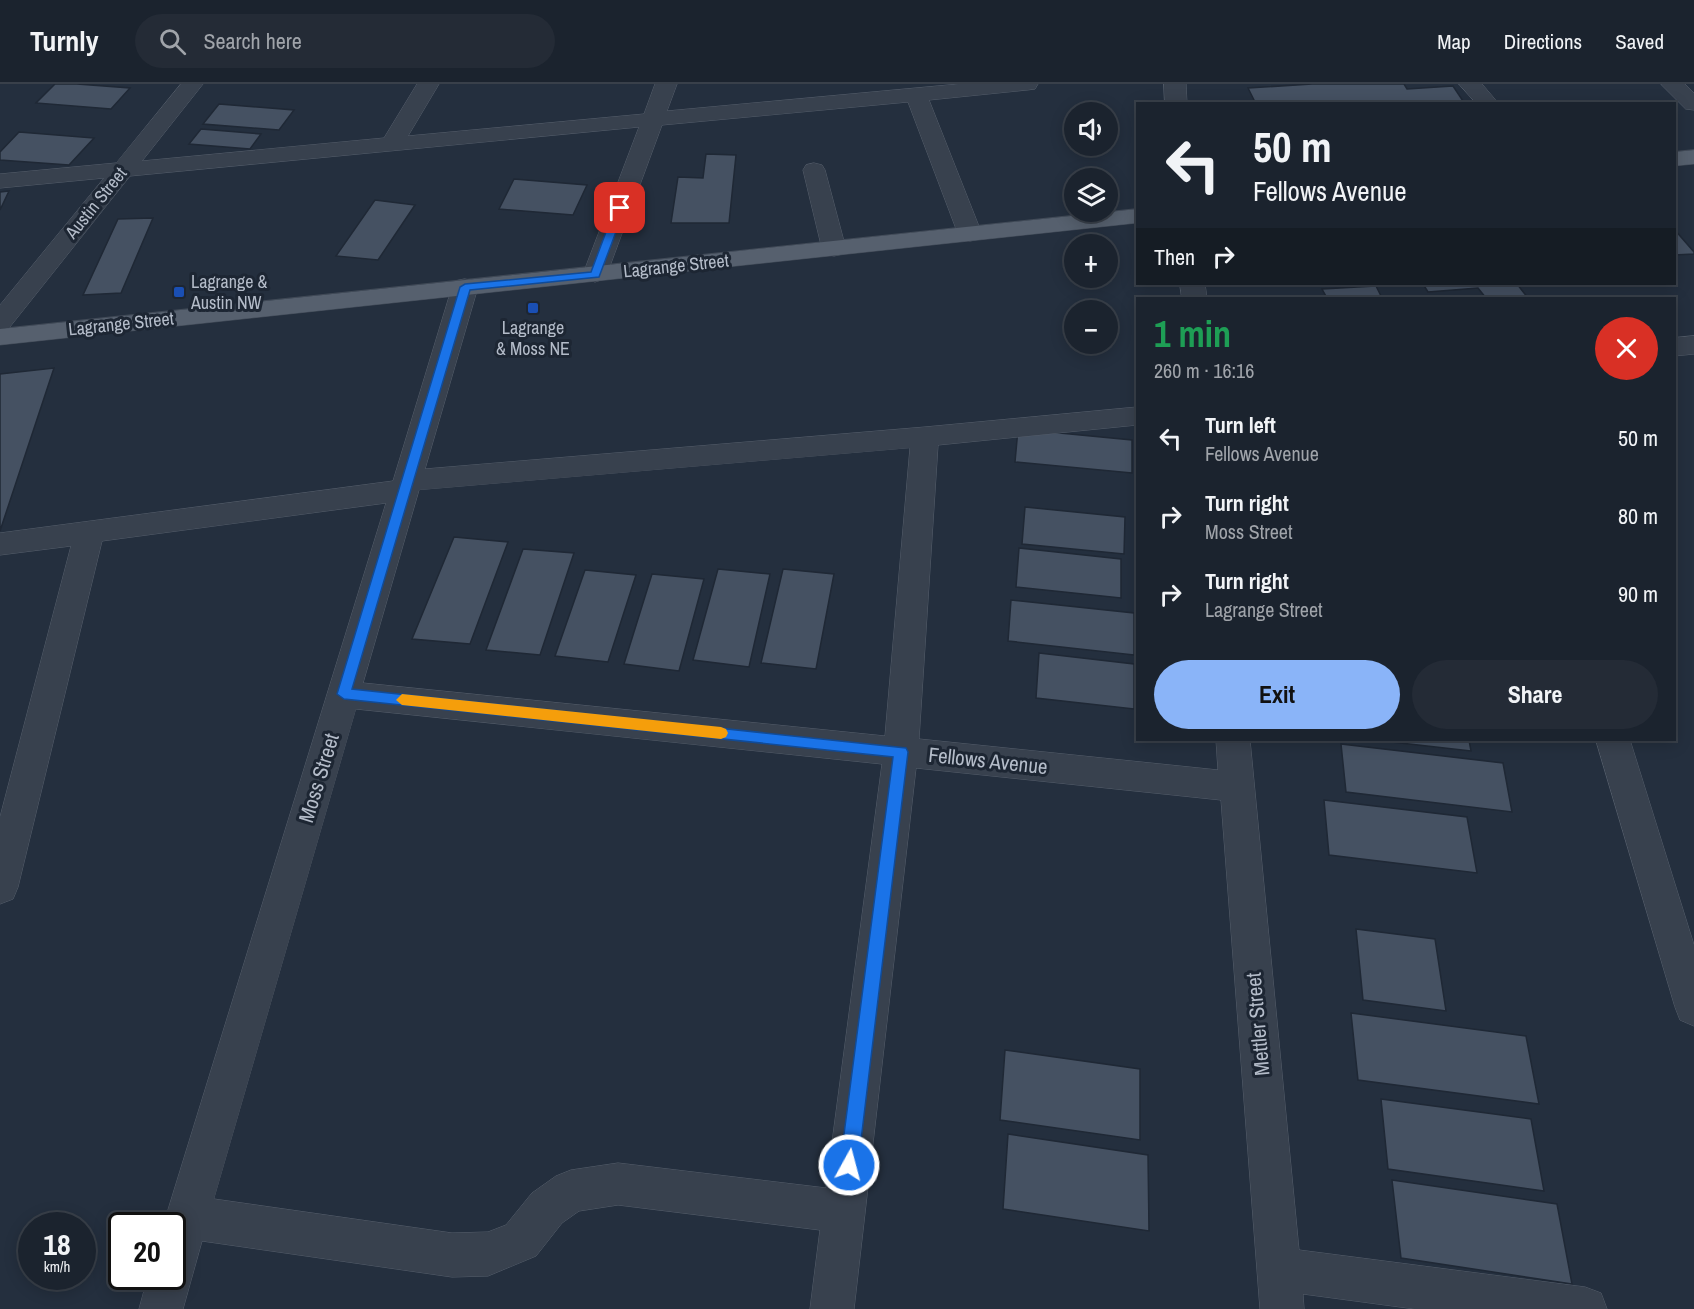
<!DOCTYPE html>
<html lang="en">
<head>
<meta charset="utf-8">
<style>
  :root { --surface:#1b232e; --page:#242b36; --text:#f1f3f6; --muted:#a0a4aa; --line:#39404a; --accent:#8ab4f8 }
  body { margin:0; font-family:"Archivo Narrow",sans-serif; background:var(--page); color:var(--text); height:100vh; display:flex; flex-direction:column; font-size:22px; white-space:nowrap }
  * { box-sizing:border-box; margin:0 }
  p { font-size:20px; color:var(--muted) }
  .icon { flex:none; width:33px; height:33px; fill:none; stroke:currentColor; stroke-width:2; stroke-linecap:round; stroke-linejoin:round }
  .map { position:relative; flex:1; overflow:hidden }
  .drawer { position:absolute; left:1136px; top:213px; width:540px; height:444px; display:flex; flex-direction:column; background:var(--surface); border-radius:0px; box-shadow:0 3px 15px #0003,0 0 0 2px var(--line) }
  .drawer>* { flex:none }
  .hud { position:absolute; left:1136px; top:18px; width:540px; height:183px; border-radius:0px; box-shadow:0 3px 15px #0003,0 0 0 2px var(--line); background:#1b232e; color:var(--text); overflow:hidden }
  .buttons { position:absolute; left:1064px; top:18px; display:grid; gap:12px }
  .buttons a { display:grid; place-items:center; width:54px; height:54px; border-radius:50%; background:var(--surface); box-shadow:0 3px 15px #0003,0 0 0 2px var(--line); font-size:30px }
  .speed { position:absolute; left:18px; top:1128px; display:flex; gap:12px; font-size:30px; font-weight:700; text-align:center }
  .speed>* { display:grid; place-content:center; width:78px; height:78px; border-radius:50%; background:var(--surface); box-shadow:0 3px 15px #0003,0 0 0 2px var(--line); line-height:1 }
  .speed small { font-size:15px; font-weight:400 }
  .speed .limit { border:3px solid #111; border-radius:9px; background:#fff; color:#111 }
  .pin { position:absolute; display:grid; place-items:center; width:51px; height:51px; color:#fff; margin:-26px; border-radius:12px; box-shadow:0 3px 9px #0006 }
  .me { position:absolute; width:66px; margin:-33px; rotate:7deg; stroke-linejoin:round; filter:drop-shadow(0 0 4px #0008) }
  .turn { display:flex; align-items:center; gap:21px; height:126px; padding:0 18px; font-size:27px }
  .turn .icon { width:78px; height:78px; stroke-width:2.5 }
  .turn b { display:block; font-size:42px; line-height:51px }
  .then { display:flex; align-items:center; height:57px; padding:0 18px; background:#0003; gap:12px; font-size:22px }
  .round { display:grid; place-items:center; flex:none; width:63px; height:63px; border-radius:32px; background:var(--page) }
  .overview { display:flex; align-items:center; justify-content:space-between; height:102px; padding:0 18px }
  h1 { font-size:36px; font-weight:700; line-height:45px; color:#1e9e55 }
  .action { display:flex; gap:12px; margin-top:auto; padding:12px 18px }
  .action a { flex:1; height:69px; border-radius:36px; background:var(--accent); color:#111; font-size:24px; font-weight:700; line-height:69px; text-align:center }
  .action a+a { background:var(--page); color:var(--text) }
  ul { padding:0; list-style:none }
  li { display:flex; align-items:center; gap:18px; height:78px; padding:0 18px }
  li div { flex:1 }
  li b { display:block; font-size:22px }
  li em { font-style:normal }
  header { display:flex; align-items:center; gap:36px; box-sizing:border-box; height:84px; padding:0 30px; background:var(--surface); border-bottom:2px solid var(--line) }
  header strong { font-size:28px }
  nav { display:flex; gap:33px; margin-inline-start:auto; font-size:21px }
  .search { width:420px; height:54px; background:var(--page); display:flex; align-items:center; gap:15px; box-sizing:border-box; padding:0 21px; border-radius:33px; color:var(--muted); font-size:22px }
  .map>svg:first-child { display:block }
  .building { fill:#455162; stroke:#1f2835; stroke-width:1.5 }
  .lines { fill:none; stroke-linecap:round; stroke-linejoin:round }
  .minor-casing { stroke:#565f6c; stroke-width:1 }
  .major-casing { stroke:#414a57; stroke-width:1 }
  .minor { fill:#38414e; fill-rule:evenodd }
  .major { fill:#56606e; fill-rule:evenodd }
  .route { fill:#1a73e8; stroke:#114b97; stroke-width:1.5 }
  .slow { fill:#f59e0b }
  .transit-dot { fill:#1a4fb4; stroke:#1d2633; stroke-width:2 }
  .labels { text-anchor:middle; stroke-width:6; stroke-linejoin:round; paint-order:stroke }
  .far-street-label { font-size:18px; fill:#b4bcc9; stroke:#1d2633 }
  .far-poi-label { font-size:18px; fill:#b4bcc9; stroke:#1d2633; text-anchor:start }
  .street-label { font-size:21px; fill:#b4bcc9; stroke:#1d2633 }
</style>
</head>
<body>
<header>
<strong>Turnly</strong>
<div class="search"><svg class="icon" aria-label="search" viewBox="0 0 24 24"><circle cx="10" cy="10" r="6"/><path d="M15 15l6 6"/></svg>Search here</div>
<nav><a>Map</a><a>Directions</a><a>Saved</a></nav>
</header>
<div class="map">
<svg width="1694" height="1225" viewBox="0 0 1694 1225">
  <rect width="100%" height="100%" fill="#242f3e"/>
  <g class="building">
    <path d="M 55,0 L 77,0 L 130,4 L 111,25 L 36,19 Z"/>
    <path d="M 1312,0 L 1404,0 L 1407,5 L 1453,2 L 1465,20 L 1256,20 L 1248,4 Z"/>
    <path d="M 219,20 L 294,26 L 279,46 L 203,40 Z"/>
    <path d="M 201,45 L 261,50 L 250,65 L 189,60 Z"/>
    <path d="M 19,48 L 94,54 L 69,81 L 0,76 L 0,68 Z"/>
    <path d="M 706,70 L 736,71 L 729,139 L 671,139 L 678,93 L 703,94 Z"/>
    <path d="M 514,95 L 587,101 L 573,131 L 499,125 Z"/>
    <path d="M 9,107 L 0,126 L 0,108 Z"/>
    <path d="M 375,116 L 415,121 L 378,176 L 336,172 Z"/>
    <path d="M 153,134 L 121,209 L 83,211 L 118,135 Z"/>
    <path d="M 1674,145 L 1694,168 L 1694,170 L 1674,171 Z"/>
    <path d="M 1423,200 L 1517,200 L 1528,214 L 1486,214 L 1478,204 L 1428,208 Z"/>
    <path d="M 1376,202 L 1382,214 L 1327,214 L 1322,205 Z"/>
    <path d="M 54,284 L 0,447 L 0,290 Z"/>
    <path d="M 1018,345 L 1132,356 L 1132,389 L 1015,378 Z"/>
    <path d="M 1025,423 L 1125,433 L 1124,470 L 1022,460 Z"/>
    <path d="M 454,453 L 508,458 L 470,560 L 412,555 Z"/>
    <path d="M 1019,464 L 1121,475 L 1121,514 L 1016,503 Z"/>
    <path d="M 523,465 L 574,469 L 540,571 L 486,566 Z"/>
    <path d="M 718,485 L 770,490 L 749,583 L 693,576 Z"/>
    <path d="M 783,485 L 834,490 L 816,585 L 761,579 Z"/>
    <path d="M 585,486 L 636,491 L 608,578 L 555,572 Z"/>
    <path d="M 652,490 L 704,495 L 679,587 L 624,580 Z"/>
    <path d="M 1011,516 L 1134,529 L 1134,571 L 1008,557 Z"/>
    <path d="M 1039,569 L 1134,580 L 1134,625 L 1036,614 Z"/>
    <path d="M 1374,656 L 1469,656 L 1471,667 Z"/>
    <path d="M 1341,660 L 1503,679 L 1512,728 L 1346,708 Z"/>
    <path d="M 1324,716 L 1467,733 L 1477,789 L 1329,771 Z"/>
    <path d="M 1356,845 L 1435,855 L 1446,927 L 1363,916 Z"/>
    <path d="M 1351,929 L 1526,952 L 1539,1020 L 1358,996 Z"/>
    <path d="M 1005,966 L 1140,985 L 1140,1056 L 1000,1036 Z"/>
    <path d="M 1381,1015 L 1531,1035 L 1544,1107 L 1388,1085 Z"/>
    <path d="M 1008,1050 L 1148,1071 L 1149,1147 L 1003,1125 Z"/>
    <path d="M 1392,1096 L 1557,1120 L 1572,1200 L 1401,1174 Z"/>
  </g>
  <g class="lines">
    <g class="minor-casing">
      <g id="minor">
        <path d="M 181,0 L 203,0 L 142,77 L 384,54 L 417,0 L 439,0 L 408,52 L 644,30 L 655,0 L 677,0 L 667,27 L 959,0 L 1038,0 L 1035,5 L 1027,6 L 929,16 L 982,150 L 979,155 L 970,157 L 961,155 L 958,150 L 908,18 L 662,41 L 607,190 L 604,195 L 595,198 L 586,195 L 583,190 L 639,43 L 130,92 L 9,244 L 0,246 L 0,221 L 104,94 L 0,104 L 0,90 L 116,79 Z"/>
        <path d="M 1164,0 L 1186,0 L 1187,20 L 1165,20 Z"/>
        <path d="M 1459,0 L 1482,0 L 1499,20 L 1477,20 Z"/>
        <path d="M 1661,0 L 1685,0 L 1694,9 L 1694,26 L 1686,25 Z"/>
        <path d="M 814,79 L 822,81 L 825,86 L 846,165 L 843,170 L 834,172 L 825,170 L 822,165 L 803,86 L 806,81 Z"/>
        <path d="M 465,195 L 474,197 L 478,203 L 425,385 L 925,343 L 1137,323 L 1137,341 L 938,361 L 919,655 L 1218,686 L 1216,656 L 1250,656 L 1299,1166 L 1585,1203 L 1601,1209 L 1607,1225 L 1415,1225 L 1303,1210 L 1304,1225 L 1260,1225 L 1221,716 L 916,684 L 854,1225 L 810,1225 L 820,1146 L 618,1121 L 579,1127 L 562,1139 L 536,1172 L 488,1192 L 452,1193 L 202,1157 L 183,1225 L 139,1225 L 148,1192 L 172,1192 L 172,1142 L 163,1142 L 386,419 L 102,457 L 18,803 L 13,815 L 0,820 L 0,733 L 71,462 L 0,471 L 0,449 L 393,397 L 452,203 L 456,197 ZM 910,364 L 885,652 L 363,599 L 419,406 ZM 356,625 L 882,680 L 826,1104 L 618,1079 L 571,1086 L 556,1092 L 532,1109 L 506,1141 L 488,1148 L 452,1149 L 214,1115 Z"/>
        <path d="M 1180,200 L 1205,200 L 1207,214 L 1182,214 Z"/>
        <path d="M 1694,252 L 1694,270 L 1674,272 L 1674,254 Z"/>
        <path d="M 1596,656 L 1630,656 L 1694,861 L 1694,942 L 1680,936 L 1675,923 Z"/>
      </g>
    </g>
    <g class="major-casing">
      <g id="major">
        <path d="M 1694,66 L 1694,80 L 1674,82 L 1674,68 Z"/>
        <path d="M 1137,125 L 1137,139 L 0,261 L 0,245 Z"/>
      </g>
    </g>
    <use href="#minor" class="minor"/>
    <use href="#major" class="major"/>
  </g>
  <path class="route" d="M 620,121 L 625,124 L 599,193 L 470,206 L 352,605 L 906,664 L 908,668 L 858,1081 L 855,1087 L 849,1090 L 843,1087 L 840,1081 L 893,673 L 344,615 L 337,610 L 460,203 L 465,200 L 591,188 L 615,124 Z"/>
  <path class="slow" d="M 402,610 L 721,643 L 726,645 L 728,649 L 726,653 L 721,655 L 402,621 L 396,616 Z"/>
  <g class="transit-dot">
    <rect x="173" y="202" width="12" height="12" rx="3"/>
    <rect x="527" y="218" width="12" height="12" rx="3"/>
  </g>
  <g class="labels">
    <g class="far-street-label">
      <text transform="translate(96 119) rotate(-51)" y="6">Austin Street</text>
      <text transform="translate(676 182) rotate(-6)" y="6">Lagrange Street</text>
      <text transform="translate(121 240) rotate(-6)" y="6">Lagrange Street</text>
    </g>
    <g class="far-poi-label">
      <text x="191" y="204">Lagrange &amp;<tspan x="191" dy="21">Austin NW</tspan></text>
      <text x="533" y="250" text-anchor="middle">Lagrange<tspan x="533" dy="21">&amp; Moss NE</tspan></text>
    </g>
    <g class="street-label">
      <text transform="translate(988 677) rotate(6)" y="7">Fellows Avenue</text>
      <text transform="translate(319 694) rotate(-73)" y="7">Moss Street</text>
      <text transform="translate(1258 940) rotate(-95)" y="7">Mettler Street</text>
    </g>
  </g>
</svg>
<div class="buttons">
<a><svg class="icon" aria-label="sound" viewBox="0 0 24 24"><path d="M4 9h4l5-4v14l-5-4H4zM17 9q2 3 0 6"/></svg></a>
<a><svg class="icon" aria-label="layers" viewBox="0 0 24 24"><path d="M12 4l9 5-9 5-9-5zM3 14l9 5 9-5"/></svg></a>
<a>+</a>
<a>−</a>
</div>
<div class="speed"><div>18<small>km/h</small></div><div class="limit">20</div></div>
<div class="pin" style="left:620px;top:124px;background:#d93025"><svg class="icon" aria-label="arrive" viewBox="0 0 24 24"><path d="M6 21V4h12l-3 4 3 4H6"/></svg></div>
<svg class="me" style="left:849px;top:1081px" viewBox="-20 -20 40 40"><circle r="17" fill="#1a73e8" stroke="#fff" stroke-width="3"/><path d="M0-11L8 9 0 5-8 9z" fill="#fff"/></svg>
<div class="hud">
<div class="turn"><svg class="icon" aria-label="left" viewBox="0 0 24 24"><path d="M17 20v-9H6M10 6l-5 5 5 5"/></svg><div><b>50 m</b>Fellows Avenue</div></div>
<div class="then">Then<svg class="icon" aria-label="right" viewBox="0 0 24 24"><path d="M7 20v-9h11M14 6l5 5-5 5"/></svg></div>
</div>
<section class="drawer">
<div class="overview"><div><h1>1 min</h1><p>260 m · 16:16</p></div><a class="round" style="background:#d93025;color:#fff"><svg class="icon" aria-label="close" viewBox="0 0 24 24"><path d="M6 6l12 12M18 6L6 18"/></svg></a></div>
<ul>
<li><svg class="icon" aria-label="left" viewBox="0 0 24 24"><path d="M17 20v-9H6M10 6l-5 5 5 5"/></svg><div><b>Turn left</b><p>Fellows Avenue</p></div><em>50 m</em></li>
<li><svg class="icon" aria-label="right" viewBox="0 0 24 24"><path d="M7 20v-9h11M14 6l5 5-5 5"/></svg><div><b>Turn right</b><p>Moss Street</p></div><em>80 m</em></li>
<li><svg class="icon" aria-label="right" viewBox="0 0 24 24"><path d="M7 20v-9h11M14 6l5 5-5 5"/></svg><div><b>Turn right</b><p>Lagrange Street</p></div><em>90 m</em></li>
</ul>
<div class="action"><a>Exit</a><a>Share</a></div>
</section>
</div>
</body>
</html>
